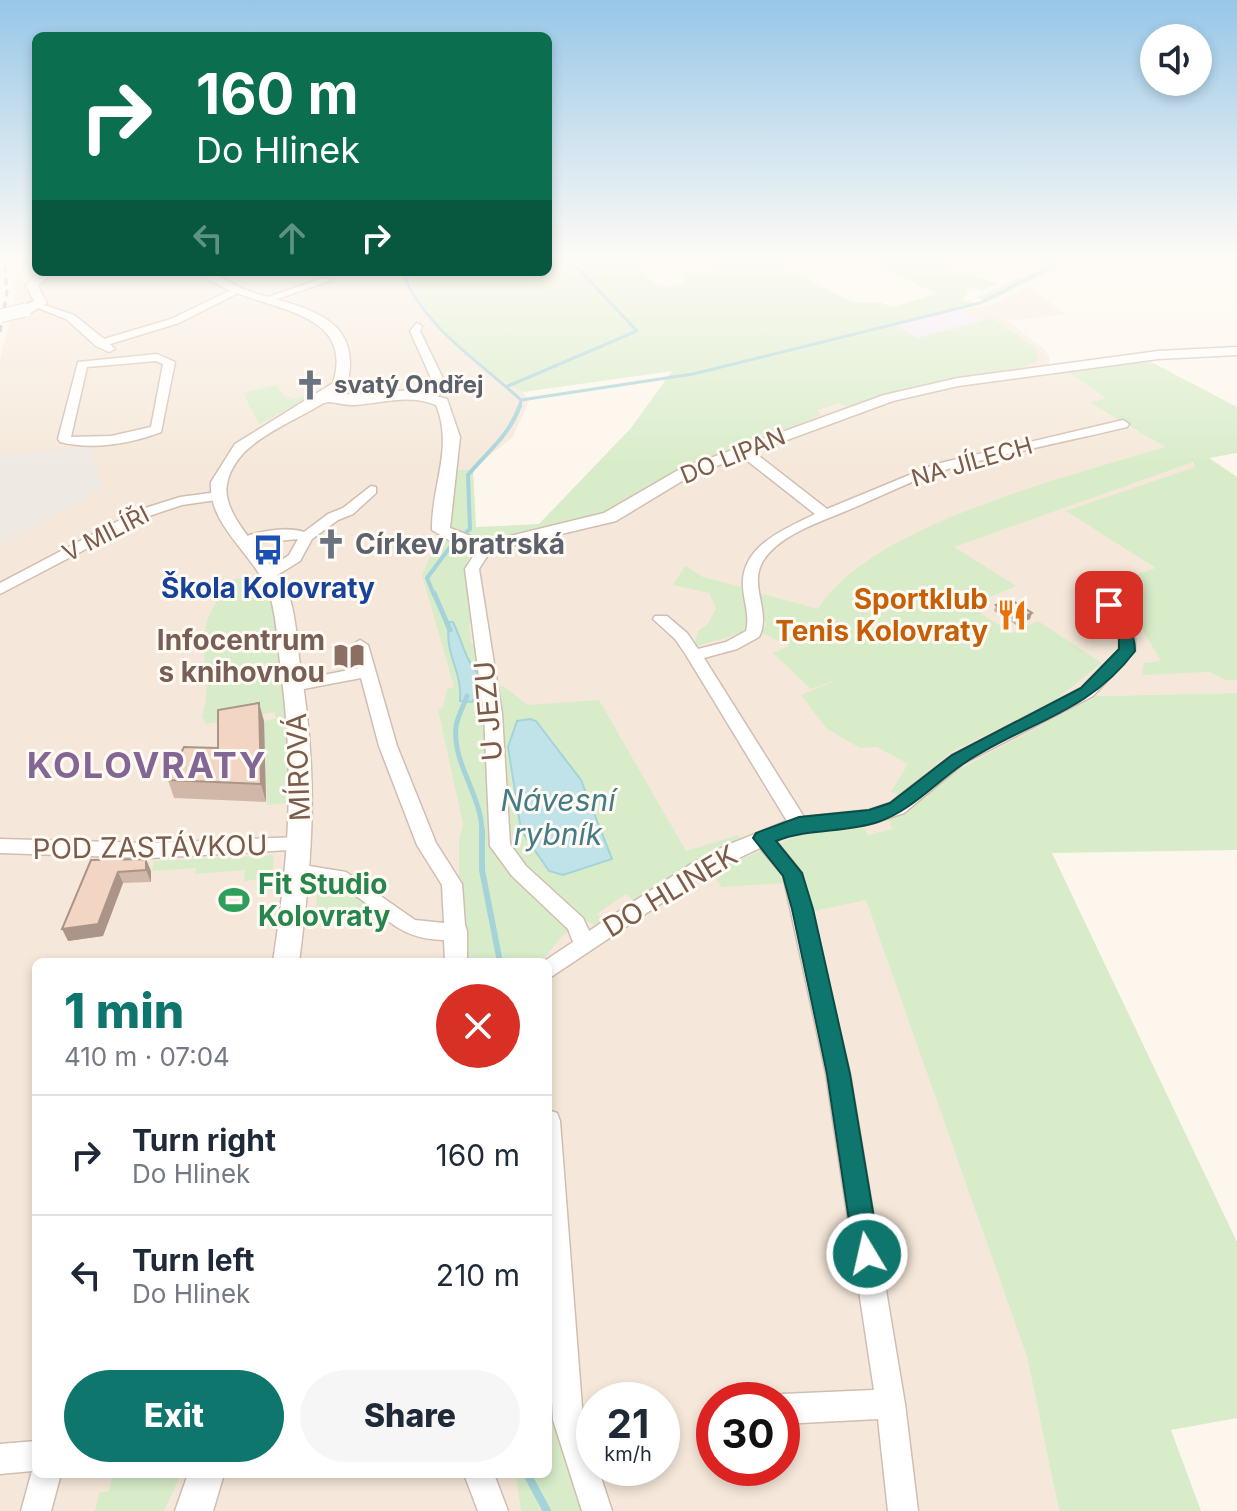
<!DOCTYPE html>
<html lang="en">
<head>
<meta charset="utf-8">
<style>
  :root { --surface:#fff; --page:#f6f6f7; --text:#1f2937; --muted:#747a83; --line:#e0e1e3; --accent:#0f766e }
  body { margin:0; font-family:Inter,sans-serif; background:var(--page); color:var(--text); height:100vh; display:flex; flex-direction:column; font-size:30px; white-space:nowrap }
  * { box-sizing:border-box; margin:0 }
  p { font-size:26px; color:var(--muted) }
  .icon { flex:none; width:44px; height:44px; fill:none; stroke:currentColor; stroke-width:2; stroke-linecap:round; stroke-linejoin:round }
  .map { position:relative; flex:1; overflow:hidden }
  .drawer { position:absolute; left:32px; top:958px; width:520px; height:520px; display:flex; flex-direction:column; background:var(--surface); border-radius:12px; box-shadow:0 4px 12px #0003 }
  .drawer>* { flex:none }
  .guide { position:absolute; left:32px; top:32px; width:520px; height:244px; border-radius:12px; box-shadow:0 4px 12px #0003; background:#0b6e4f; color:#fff; overflow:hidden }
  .fabs { position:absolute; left:1140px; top:24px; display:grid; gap:16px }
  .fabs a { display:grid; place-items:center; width:72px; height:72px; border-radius:50%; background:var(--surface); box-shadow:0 4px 12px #0003; font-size:40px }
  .speed { position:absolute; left:576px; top:1382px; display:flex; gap:16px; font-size:40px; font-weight:700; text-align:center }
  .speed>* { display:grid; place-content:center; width:104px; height:104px; border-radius:50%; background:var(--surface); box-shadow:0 4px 12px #0003; line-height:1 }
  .speed small { font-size:20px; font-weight:400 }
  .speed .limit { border:12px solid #d22; background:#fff; color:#111 }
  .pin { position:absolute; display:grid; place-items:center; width:68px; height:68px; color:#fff; margin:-34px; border-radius:16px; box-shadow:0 4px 12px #0006 }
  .me { position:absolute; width:88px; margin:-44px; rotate:351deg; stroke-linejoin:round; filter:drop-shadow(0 0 6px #0008) }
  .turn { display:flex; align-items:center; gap:28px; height:168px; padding:0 32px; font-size:36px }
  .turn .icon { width:104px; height:104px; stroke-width:2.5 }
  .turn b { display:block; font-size:56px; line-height:68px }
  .lanes { display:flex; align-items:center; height:76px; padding:0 32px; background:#0003; justify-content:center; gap:40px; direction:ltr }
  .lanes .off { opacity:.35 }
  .round { display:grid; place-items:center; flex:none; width:84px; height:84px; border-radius:42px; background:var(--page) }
  .summary { display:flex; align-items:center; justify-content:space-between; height:136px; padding:0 32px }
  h1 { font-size:48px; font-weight:800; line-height:60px; color:var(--accent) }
  .cta { display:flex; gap:16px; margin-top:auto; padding:16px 32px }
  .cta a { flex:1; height:92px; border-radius:48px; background:var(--accent); color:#fff; font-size:32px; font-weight:800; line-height:92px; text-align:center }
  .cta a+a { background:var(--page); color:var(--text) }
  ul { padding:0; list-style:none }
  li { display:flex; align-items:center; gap:24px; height:120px; padding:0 32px; border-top:2px solid var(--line) }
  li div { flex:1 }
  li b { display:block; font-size:30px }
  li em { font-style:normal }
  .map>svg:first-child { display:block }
  .residential { fill:#f5e8da; fill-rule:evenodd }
  .industrial { fill:#efe9e4 }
  .education { fill:#f3e8fa }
  .green { fill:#d8ecc9; fill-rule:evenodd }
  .water { fill:#bfe3e8; stroke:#a5d3da; stroke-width:2 }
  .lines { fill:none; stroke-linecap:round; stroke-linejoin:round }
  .stream-far4 { stroke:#a5d3da; stroke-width:3 }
  .stream-far3 { stroke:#a5d3da; stroke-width:4 }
  .stream-far2 { stroke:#a5d3da; stroke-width:5 }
  .stream-far1 { stroke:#a5d3da; stroke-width:6 }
  .stream { stroke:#a5d3da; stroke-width:8 }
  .minor-casing { stroke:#d1beb0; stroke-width:3 }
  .tertiary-casing { stroke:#d1beb0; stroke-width:3 }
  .minor { fill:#fff; fill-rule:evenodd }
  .tertiary { fill:#fff; fill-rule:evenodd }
  .rail { stroke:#b9a8c9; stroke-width:3; stroke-dasharray:7 5; stroke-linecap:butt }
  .tertiary-bridge-casing { stroke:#d1beb0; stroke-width:15; stroke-linecap:butt }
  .tertiary-bridge { stroke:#fff; stroke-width:13 }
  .wall { fill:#d1b7a8 }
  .shaded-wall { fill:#aa9588 }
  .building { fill:#f3d5c3; stroke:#aa9588; stroke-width:2 }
  .route { fill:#0f766e; stroke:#0a4d48; stroke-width:2 }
  .labels { text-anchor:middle; stroke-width:6; stroke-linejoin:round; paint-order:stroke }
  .far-worship-label { font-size:24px; font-weight:bold; fill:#5b616d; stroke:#fffaf3; text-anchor:start }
  .far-street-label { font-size:24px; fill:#7a5c4d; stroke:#fffaf3 }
  .worship-label { font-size:28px; font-weight:bold; fill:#5b616d; stroke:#fffaf3; text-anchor:start }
  .transit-label { font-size:28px; font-weight:bold; fill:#164399; stroke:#fffaf3 }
  .food-label { font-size:28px; font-weight:bold; fill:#c56008; stroke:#fffaf3; text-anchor:end }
  .education-label { font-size:28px; font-weight:bold; fill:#785e54; stroke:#fffaf3; text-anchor:end }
  .street-label { font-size:28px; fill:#7a5c4d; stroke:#fffaf3 }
  .leisure-label { font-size:28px; font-weight:bold; fill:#27864d; stroke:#fffaf3; text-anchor:start }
  .water-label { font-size:30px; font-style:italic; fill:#437c86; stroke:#fffaf3 }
  .district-label { font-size:36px; font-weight:bold; letter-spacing:2px; fill:#846695; stroke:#fffaf3 }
</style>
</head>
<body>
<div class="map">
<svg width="1237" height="1511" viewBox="0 0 1237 1511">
  <rect width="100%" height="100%" fill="#fdf6ec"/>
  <path class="residential" d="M 13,257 L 36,257 L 36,272 L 407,272 L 415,299 L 455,342 L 523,392 L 529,401 L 512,438 L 455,482 L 471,540 L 582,521 L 892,322 L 990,305 L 1029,287 L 1066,314 L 1007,321 L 1044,349 L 1049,356 L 1049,366 L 1060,366 L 1107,398 L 1091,404 L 1237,489 L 1237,693 L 1096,696 L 928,797 L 866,899 L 1027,1357 L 1059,1511 L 0,1511 L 0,359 L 15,299 ZM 36,962 L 548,962 L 548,1474 L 36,1474 ZM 594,1400 L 662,1400 L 662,1468 L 594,1468 ZM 714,1400 L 782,1400 L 782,1468 L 714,1468 Z"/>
  <path class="industrial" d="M 94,445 L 93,457 L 102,489 L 0,544 L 0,456 Z"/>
  <path class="education" d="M 961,309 L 983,321 L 917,338 L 892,322 Z"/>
  <g class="green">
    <path d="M 548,257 C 566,257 603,252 619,257 C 649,267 646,296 686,282 L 683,275 L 747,257 L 764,257 L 852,302 L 879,302 L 892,307 L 937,294 L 860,257 L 928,257 L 997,284 L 983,290 L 966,288 L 968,293 L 961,300 L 979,304 L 893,323 L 917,338 L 993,318 L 1035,348 L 1039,360 L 1025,367 L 909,389 L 846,407 L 840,403 L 817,410 L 821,415 L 747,445 L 742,442 L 729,446 L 736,450 L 699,464 L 688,463 L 626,504 L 604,514 L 486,543 L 452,531 L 447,525 L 457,470 L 473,470 L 476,527 L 539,524 L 631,428 L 672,371 L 523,392 C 477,367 423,323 407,272 L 548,272 Z"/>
    <path d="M 1065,257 L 1076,257 L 987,303 L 978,297 Z"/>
    <path d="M 1151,362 L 1237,407 L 1237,453 L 1209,458 L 1237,477 L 1237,680 L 1226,680 L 1209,672 L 1142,675 L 1144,663 L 1161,661 L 1114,581 L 1156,568 L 1066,511 L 1195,467 L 1193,462 L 954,547 L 1016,586 L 969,606 L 1012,633 L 1038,621 L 1102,663 L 1052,702 L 951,752 L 899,795 L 891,792 L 908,764 L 877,747 L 860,748 L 827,729 L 801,695 L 844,677 L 811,689 L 773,653 L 789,646 L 760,632 L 766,626 L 759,593 L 818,609 C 870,524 1072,476 1165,447 L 1090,403 L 1106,398 L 1062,368 Z"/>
    <path d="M 276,385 L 284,396 L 292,398 L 283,401 L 317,394 L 259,424 L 243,393 Z"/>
    <path d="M 443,538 L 470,554 L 466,572 L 474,619 L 469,624 L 471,643 L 478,648 L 481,689 L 503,686 L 528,705 L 599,700 L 686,851 L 738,835 L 741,840 L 715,850 L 634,901 L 626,894 L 597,914 L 604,921 L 595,925 L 586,921 L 563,935 L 541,962 L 456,962 L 452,884 L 459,879 L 459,839 L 463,824 L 438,709 L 443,708 L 447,689 L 454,687 L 422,575 L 436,543 ZM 522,719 L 536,721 L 581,780 L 612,859 L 549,871 L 521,830 L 510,772 Z"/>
    <path d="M 685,566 L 703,577 L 741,587 L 750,615 L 742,633 L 694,647 L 698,631 L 708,624 L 716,608 L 709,593 L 673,585 Z"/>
    <path d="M 257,578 L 275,605 L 286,699 L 292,803 L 267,805 L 264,721 L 276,719 L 275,712 L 206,724 L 202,717 C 212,685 201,662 205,631 C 208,610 221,599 226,579 Z"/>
    <path d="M 1237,693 L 1237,850 L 1052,853 L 1237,1242 L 1237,1418 L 1171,1430 L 1201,1511 L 1059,1511 L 1027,1357 L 866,900 L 814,911 L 805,882 L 722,887 L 710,872 L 799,835 L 864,828 L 868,835 L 893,829 L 887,819 L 928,797 L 932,784 L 1096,696 Z"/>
    <path d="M 274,855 L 272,878 L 244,881 L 245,870 L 195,874 L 196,868 L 152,871 L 154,861 Z"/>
    <path d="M 318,879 L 349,888 L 380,914 L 315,925 Z"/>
    <path d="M 548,1121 L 558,1294 L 597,1511 L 521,1511 L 516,1474 L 548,1474 Z"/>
    <path d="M 113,1474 L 181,1474 L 164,1511 L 95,1511 L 99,1493 L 109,1491 Z"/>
  </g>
  <g class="water">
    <path d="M 449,622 L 453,622 C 462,640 465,660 479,675 L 477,694 L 472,702 L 460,701 C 463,671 444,656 449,622 Z"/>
    <path d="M 530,719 L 536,721 L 581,780 L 612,859 L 563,875 L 549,871 L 521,830 L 508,747 L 517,721 Z"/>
  </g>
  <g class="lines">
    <g class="stream-far4">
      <path d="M 402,272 C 426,330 477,359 521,400 L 520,407"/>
      <path d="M 508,386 L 637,331 L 567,257"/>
      <path d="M 521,400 L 693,374 L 980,303 L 1071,257"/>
    </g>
    <path class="stream-far3" d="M 434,595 L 427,578 L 451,546 L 470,529 L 468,475 C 488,451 510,435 520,405"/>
    <g class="stream-far2">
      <path d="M 434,593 L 450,630"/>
      <path d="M 467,696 C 464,705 457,717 456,727 C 452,763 482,796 482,832"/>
    </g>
    <path class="stream-far1" d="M 482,830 L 482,870 L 500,962"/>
    <path class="stream" d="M 527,1474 L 547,1511"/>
    <g class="minor-casing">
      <g id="minor">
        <path d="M 323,278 L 332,280 L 269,302 L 260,300 Z"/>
        <path d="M 229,291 L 238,293 L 179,323 L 110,344 L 115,349 L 109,352 L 96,346 L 66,319 L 33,306 L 38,303 L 74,315 L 104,339 L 171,319 Z"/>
        <path d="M 417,323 L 422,326 L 420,331 L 447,387 L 432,402 L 426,398 L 435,387 L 410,331 Z"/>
        <path d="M 157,354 L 175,362 L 161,432 C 130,444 92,450 60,442 L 58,439 L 78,362 ZM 156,361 L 163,364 L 151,427 L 111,436 L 71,437 L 87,367 Z"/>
        <path d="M 1123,420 L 1129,424 L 1127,427 C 1068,441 1007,453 948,469 C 914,479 880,497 846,511 C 820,522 779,535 763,561 C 748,586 772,612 759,637 L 737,649 L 704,658 L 804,817 L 869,810 L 890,803 L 952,755 L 1081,688 L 1119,650 L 1119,638 L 1101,605 L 1104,602 L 1114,602 L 1135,638 L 1135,651 L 1093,696 L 964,763 L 904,813 L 870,824 L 801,831 L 776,841 L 802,873 L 850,1074 L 905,1404 L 918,1511 L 888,1511 L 878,1419 L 782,1424 L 782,1400 L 771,1400 L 782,1394 L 874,1390 L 826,1074 L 783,875 L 760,848 L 705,874 L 548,979 L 548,962 L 543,962 L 573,942 L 568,929 L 512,876 L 490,846 L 484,714 L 465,569 L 481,544 L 491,544 L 493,547 L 479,569 L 502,714 L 510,844 L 526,866 L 583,918 L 589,931 L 691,864 L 725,846 L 787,821 L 686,655 L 675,639 L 653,619 L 655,616 L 667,616 L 687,633 L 698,649 L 726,642 L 746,631 C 750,615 744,603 743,587 C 740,546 785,529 815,514 L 740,455 L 740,449 L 750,449 L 827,509 L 936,464 Z"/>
        <path d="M 371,486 L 376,487 L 376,493 L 353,514 L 338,520 L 312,539 L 300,561 L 274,577 L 264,577 L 262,574 L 289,555 L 298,539 L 246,544 L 239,540 C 252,531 289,526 304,532 L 328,514 L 343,508 Z"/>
        <path d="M 218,492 L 225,496 L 223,499 L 182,505 L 149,516 L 0,594 L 0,583 L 139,510 L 180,497 Z"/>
        <path d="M 360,640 L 368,645 L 397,746 L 436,843 L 462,884 L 465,925 L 467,931 L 467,962 L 445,962 L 444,940 C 393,940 380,907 340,886 C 324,879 306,882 290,877 L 287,872 L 290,867 L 297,864 L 346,872 L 415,920 L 444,923 L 442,885 L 417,845 L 379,746 L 361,678 L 293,691 L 285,686 L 293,681 L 359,668 L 352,645 Z"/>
        <path d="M 300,837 L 307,839 L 310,844 L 307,849 L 150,858 L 0,853 L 0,839 L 150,843 Z"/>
        <path d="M 548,1110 L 557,1113 L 560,1121 L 583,1420 L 594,1455 L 594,1468 L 598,1468 L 612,1511 L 582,1511 L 553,1420 L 548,1328 Z"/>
        <path d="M 36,1441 L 36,1474 L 61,1474 L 51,1511 L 21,1511 L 32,1471 L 0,1474 L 0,1444 Z"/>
        <path d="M 464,1474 L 494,1474 L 508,1511 L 478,1511 Z"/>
      </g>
    </g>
    <g class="tertiary-casing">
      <g id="tertiary">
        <path d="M 39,272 L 52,272 L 38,286 L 47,303 L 30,313 L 20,313 L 20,307 L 34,301 L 26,285 Z"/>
        <path d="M 201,272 C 219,272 229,284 246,290 C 292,307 363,310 348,381 L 335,395 L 414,390 L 447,399 L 460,437 L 450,528 L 486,542 L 604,513 L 680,469 L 884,395 L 958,378 L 1158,351 L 1237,347 L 1237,355 L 1158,359 L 958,386 L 893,401 L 692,475 L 616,521 L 486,552 L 459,546 L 432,530 C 431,486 454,448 436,405 C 408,393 380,404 352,405 C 344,405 335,402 328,402 C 321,403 313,410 306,413 C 277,429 234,447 227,484 C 220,520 279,563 290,599 C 297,622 297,648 301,671 C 318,777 313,856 299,962 L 273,962 C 289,856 295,778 281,671 C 278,647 277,622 271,599 C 259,556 208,529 211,482 L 235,444 L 333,383 C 359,299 239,313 201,272 Z"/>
        <path d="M 188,1474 L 224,1474 L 213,1511 L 175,1511 Z"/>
      </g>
    </g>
    <use href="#minor" class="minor"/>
    <use href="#tertiary" class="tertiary"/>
    <path class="rail" d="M 0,332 L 7,292 L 4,257"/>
    <g class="tertiary-bridge-casing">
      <path id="tertiary-bridge" d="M 0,316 L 25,310"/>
    </g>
    <use href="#tertiary-bridge" class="tertiary-bridge"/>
  </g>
  <g class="wall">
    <path d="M 996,605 L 1030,619 L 1016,625 L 994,611 Z"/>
    <path d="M 264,721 L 266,802 L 174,798 L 168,780 L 218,748 Z"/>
    <path d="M 91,860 L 151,871 L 151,882 L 123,883 L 103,936 L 68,941 Z"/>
  </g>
  <g class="shaded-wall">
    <path d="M 1032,613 L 1030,619 L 1016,625 L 1018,620 Z"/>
    <path d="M 259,703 L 264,721 L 266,802 L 261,784 Z"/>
    <path d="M 146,859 L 151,871 L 151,882 L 146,870 Z"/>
    <path d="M 118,872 L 123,883 L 103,936 L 68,941 L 62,929 Z"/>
  </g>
  <g class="building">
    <path d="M 1010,599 L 1032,613 L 1018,620 L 996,605 Z"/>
    <path d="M 259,703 L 261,784 L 168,780 L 184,747 L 218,748 L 218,710 Z"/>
    <path d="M 146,859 L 146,870 L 118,872 L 98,924 L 62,929 L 91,860 Z"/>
  </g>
  <linearGradient id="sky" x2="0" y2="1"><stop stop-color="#97c7e8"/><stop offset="0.55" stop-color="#fefbf6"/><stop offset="1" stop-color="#fefbf6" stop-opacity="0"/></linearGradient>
  <rect width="1237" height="468" fill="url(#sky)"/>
  <path class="route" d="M 1109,600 C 1124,605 1135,635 1135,651 C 1087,715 1025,722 963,764 C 934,784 912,810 878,822 C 845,833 809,828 776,841 L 802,873 L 813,909 L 850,1074 L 880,1254 L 876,1264 L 867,1268 L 858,1264 L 854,1254 L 827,1074 L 792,909 L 783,876 L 753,838 L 756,833 L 799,817 L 869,810 L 890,803 L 952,755 L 1081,688 L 1119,649 L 1119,638 L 1101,605 Z"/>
  <defs>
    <g id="church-bare" transform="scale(2.4)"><path d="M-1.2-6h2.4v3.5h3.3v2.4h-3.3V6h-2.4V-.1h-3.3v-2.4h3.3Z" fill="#6b7280" stroke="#fffaf3" stroke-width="2.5" paint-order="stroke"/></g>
    <g id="bus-bare" transform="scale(2.4)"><path d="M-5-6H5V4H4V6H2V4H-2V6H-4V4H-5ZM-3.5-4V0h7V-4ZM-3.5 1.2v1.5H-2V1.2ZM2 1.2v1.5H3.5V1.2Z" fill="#1a4fb4" stroke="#fffaf3" stroke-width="2.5" paint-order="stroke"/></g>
    <g id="restaurant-bare" transform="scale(2.4)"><path d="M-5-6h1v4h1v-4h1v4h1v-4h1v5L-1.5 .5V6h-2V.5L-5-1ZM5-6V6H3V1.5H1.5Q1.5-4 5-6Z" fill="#e8710a" stroke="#fffaf3" stroke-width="2.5" paint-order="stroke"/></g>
    <g id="library-bare" transform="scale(2.4)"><path d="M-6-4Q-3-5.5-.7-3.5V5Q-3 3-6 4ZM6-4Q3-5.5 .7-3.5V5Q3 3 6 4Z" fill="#8d6e63" stroke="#fffaf3" stroke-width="2.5" paint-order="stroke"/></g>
    <g id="stadium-bare" transform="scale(2.4)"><path d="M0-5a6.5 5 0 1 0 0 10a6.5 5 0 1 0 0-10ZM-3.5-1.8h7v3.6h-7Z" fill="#2e9e5b" stroke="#fffaf3" stroke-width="2.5" paint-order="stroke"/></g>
  </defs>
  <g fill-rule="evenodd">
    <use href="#church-bare" x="310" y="385"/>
    <use href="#church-bare" x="331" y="544"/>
    <use href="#bus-bare" x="268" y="550"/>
    <use href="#restaurant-bare" x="1012" y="615"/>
    <use href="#library-bare" x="349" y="656"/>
    <use href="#stadium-bare" x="234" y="900"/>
  </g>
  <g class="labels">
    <g class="far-worship-label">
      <text x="334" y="393">svatý Ondřej</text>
    </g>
    <g class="far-street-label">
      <text transform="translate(733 456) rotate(-22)" y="8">DO LIPAN</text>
      <text transform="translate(972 462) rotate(-16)" y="8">NA JÍLECH</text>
      <text transform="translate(106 534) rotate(-27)" y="8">V MILÍŘI</text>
    </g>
    <g class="worship-label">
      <text x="355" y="554">Církev bratrská</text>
    </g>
    <g class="transit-label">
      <text x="268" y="598">Škola Kolovraty</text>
    </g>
    <g class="food-label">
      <text x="988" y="609">Sportklub<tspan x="988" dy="32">Tenis Kolovraty</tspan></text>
    </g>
    <g class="education-label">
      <text x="325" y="650">Infocentrum<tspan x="325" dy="32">s knihovnou</tspan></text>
    </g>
    <g class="street-label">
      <text transform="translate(488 711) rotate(-95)" y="10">U JEZU</text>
      <text transform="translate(298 767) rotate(-92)" y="10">MÍROVÁ</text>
      <text transform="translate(150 847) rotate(-1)" y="10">POD ZASTÁVKOU</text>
      <text transform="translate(670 891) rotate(-31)" y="10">DO HLINEK</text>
    </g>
    <g class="leisure-label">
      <text x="258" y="894">Fit Studio<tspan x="258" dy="32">Kolovraty</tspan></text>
    </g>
    <g class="water-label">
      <text x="558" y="811">Návesní<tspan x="558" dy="34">rybník</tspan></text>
    </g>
    <g class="district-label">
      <text x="147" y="778">KOLOVRATY</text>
    </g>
  </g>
</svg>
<div class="fabs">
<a><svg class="icon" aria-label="sound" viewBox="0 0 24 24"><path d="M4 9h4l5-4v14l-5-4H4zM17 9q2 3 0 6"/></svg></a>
</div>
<div class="speed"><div>21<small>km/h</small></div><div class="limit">30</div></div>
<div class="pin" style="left:1109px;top:605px;background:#d93025"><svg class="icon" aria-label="arrive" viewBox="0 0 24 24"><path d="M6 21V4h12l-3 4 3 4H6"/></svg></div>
<svg class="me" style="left:867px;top:1254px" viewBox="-20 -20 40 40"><circle r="17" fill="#0f766e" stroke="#fff" stroke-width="3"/><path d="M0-11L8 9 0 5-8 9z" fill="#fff"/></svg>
<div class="guide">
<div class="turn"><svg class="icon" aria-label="right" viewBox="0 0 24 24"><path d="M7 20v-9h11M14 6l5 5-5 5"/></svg><div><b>160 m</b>Do Hlinek</div></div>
<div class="lanes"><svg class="icon off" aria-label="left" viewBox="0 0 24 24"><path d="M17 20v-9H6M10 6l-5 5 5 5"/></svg><svg class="icon off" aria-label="ahead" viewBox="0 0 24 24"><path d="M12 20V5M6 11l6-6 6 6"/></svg><svg class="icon" aria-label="right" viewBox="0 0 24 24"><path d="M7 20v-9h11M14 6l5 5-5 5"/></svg></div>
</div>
<section class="drawer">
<div class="summary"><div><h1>1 min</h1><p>410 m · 07:04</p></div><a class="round" style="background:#d93025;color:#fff"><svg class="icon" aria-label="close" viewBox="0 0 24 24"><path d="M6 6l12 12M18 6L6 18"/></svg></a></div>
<ul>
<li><svg class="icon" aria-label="right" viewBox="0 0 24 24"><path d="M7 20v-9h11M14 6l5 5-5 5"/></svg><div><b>Turn right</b><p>Do Hlinek</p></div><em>160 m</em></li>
<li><svg class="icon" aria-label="left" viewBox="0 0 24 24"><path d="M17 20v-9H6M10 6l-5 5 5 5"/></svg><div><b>Turn left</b><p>Do Hlinek</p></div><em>210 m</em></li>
</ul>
<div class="cta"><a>Exit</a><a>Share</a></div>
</section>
</div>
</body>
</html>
